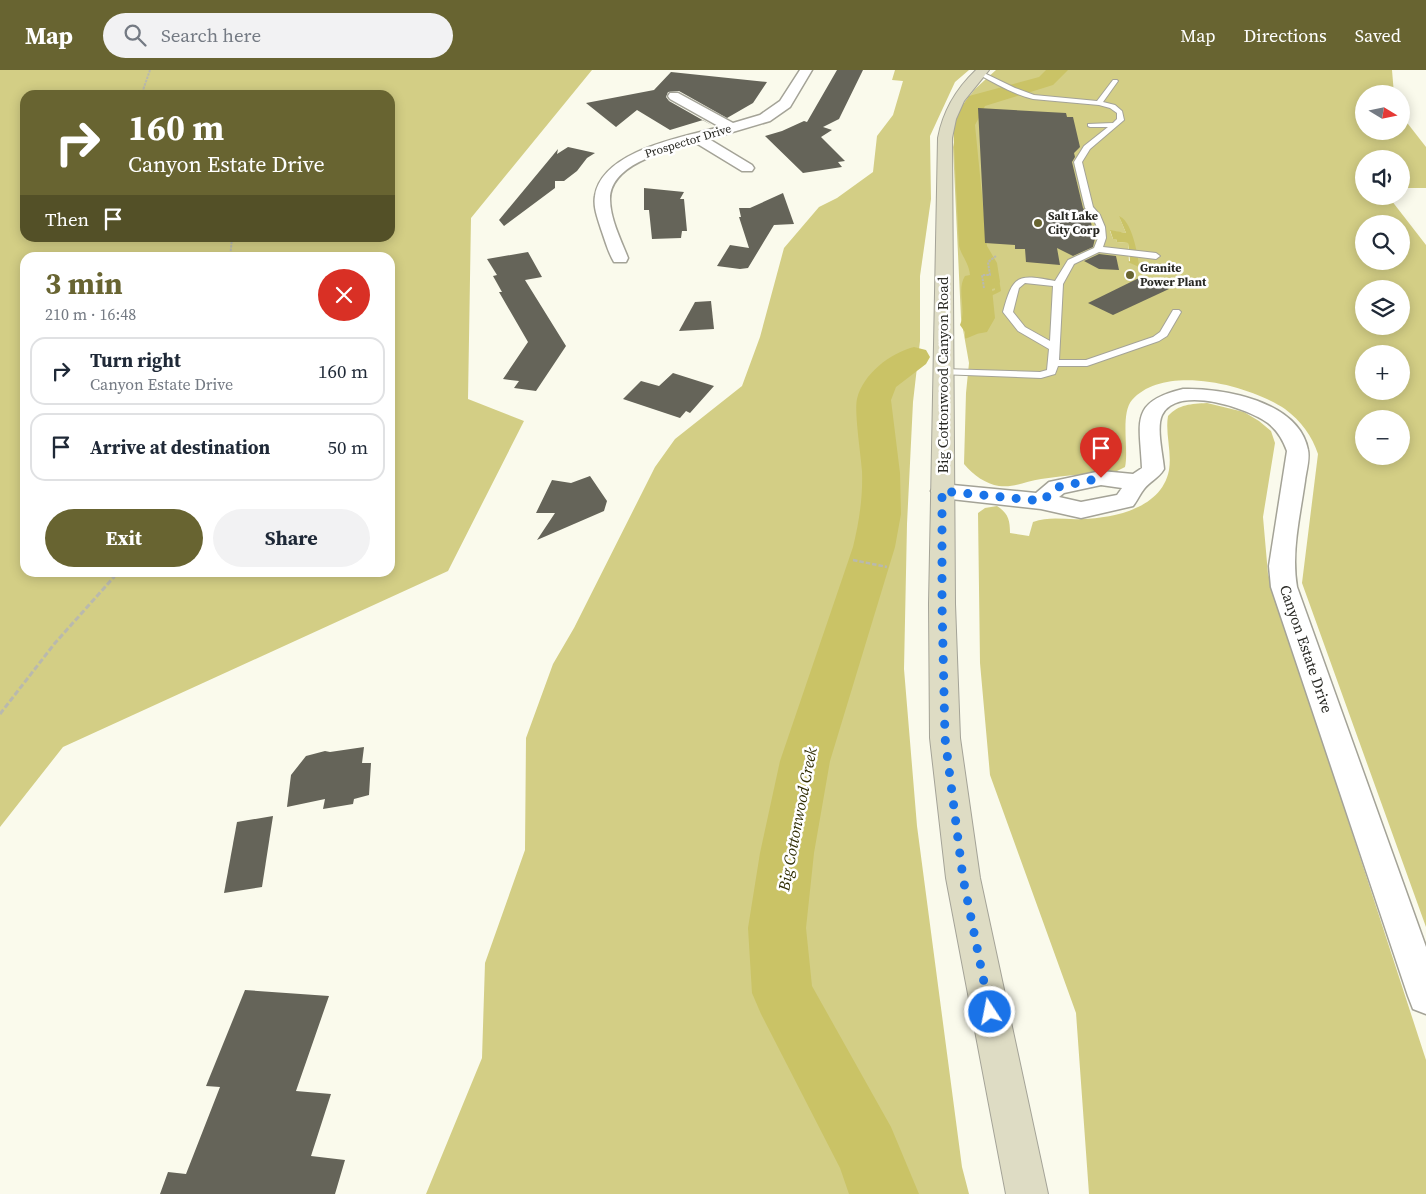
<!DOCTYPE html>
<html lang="en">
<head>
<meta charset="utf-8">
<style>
  :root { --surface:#fff; --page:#f2f2f3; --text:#1f2937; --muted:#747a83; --line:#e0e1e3; --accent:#686431 }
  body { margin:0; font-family:"Source Serif 4",serif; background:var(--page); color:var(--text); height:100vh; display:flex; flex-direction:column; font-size:19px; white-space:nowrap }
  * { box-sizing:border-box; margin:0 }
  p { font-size:16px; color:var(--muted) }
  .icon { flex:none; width:28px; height:28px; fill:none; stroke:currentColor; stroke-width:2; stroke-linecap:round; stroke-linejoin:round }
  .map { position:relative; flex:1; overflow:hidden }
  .sheet { position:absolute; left:20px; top:182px; width:375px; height:325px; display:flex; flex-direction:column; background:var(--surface); border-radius:15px; box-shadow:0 2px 12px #0003 }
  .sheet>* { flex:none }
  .top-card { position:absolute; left:20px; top:20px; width:375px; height:152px; border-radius:15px; box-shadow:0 2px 12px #0003; background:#686431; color:#fff; overflow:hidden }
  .needle { width:32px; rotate:100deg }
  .controls { position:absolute; left:1355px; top:15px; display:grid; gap:10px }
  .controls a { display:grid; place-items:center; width:55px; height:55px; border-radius:50%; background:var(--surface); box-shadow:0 2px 12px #0003; font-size:25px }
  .pin { position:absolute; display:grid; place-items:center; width:42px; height:42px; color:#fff; margin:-51px -21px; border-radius:50% 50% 50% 0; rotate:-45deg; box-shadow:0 0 5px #0007 }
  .pin .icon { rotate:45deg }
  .me { position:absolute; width:55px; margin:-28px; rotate:349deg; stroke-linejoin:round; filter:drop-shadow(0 0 4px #0008) }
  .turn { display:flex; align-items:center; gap:18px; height:105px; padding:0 25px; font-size:22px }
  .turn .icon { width:65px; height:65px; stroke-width:2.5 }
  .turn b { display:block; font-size:35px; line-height:42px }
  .then { display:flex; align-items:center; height:48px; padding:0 25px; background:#0003; gap:10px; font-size:19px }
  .round { display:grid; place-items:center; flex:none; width:52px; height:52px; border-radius:26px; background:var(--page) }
  .summary { display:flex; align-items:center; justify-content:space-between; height:85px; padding:0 25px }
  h1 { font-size:30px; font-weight:700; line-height:38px; color:var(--accent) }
  .cta { display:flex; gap:10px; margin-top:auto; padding:10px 25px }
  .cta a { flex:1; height:58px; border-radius:30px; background:var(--accent); color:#fff; font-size:20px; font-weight:700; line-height:58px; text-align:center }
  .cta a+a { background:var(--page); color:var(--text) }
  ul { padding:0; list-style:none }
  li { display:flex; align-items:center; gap:15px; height:68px; margin:0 10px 8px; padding:0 15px; border:2px solid var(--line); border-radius:15px }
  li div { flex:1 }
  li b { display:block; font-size:19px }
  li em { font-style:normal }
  header { display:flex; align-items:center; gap:30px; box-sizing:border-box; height:70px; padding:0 25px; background:var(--accent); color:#fff }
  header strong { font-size:24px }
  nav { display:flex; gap:28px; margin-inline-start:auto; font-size:18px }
  .search { width:350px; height:45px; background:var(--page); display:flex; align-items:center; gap:12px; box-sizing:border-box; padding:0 18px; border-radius:28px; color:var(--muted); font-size:19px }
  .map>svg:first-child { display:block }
  .green { fill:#d3ce85; fill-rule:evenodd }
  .water { fill:#cac366 }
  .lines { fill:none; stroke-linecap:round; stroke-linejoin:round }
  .stream { fill:#cac366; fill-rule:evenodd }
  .river { fill:#cac366; fill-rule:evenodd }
  .building { fill:#656459 }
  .service-casing { stroke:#a4a397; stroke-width:2 }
  .minor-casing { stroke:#a4a397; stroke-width:3 }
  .secondary-casing { stroke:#a4a397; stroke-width:2 }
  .path-far2 { stroke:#b9b9ae; stroke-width:2; stroke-dasharray:2.5 1; stroke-linecap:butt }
  .path-far1 { stroke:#b9b9ae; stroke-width:2.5; stroke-dasharray:4.5 2; stroke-linecap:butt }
  .path { stroke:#b9b9ae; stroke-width:3; stroke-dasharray:5.5 2.5; stroke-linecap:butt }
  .service { fill:#fff; fill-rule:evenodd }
  .minor { fill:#fff; fill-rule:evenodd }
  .secondary { fill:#dedcc4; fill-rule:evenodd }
  .route { stroke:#1a73e8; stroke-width:9; stroke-dasharray:0 16.2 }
  .poi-dot { fill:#686431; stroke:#fff; stroke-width:2 }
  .labels { text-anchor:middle; stroke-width:5; stroke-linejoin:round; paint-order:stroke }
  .far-street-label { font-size:12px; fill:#282823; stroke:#fff }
  .far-poi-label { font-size:12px; font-weight:bold; fill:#282823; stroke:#fff; text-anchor:start }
  .street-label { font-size:15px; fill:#282823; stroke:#fff }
  .water-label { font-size:16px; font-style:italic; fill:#302d03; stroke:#fff }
</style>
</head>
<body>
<header>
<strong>Map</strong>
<div class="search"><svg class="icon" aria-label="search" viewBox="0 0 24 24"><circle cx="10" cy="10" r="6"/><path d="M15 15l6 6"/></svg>Search here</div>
<nav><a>Map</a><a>Directions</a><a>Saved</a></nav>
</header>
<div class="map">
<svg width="1426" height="1124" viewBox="0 0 1426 1124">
  <rect width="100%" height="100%" fill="#fafaec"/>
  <g class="green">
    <path d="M 0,0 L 592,0 L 471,148 L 468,329 L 524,351 L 448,501 L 63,677 L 0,757 ZM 25,25 L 390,25 L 390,168 L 25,168 ZM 25,188 L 390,188 L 390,502 L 25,502 Z"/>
    <path d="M 895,0 L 969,0 L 955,12 L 930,66 L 931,129 L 920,206 L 920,271 L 913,332 L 907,454 L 904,599 L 917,756 L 962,1097 L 969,1124 L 426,1124 L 482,988 L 485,893 L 525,780 L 526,668 L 553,594 L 574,558 L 655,397 L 675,369 L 742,316 L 760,267 L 784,178 L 819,137 L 837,128 L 873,102 L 877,66 L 893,45 L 903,11 L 892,10 Z"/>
    <path d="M 996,0 L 1392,0 L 1394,24 L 1364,24 L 1364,61 L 1401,61 L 1401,45 L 1426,77 L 1426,118 L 1401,118 L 1401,89 L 1364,89 L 1364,126 L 1388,126 L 1426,175 L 1426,857 L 1302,513 L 1318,384 C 1312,366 1301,351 1285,339 C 1249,315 1165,293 1132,330 C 1120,344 1129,380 1125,397 L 1117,401 C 1092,404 1066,405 1041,409 C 1026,411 1015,418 999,416 C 986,414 973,405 964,394 L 966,323 L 969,293 L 961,248 L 953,77 L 962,36 L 975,19 ZM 1119,146 L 1138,187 L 1129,192 L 1128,173 L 1117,172 L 1116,169 L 1113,169 L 1110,161 L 1126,163 ZM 1364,154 L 1401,154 L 1401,191 L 1364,191 ZM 992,203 L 982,218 L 982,257 L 965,269 L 964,254 L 972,249 L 973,245 L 970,208 ZM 1364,219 L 1401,219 L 1401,256 L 1364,256 ZM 1364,284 L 1401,284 L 1401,321 L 1364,321 ZM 1364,349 L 1401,349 L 1401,386 L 1364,386 Z"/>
    <path d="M 1207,333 L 1244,342 L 1259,351 L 1271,361 L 1275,373 L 1263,447 L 1268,504 L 1426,990 L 1426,1124 L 1089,1124 L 1076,943 L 990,705 L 980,593 L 978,443 L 985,438 L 997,436 C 1008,443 1010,450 1010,463 L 1029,466 L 1033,452 C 1050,446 1065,450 1082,449 C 1115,448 1162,438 1169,400 C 1172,382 1165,363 1168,346 C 1179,334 1191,334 1207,333 Z"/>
  </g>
  <g class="water">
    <path d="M 1119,146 C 1132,151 1138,184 1139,197 L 1128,192 L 1130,191 L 1128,173 L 1117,172 L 1116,169 L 1113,169 L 1110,160 L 1126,163 Z"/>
    <path d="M 971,202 L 992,203 L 992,208 L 987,208 L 989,219 L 982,219 L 982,257 L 977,264 L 965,269 L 964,254 L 972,249 L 973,245 Z"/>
  </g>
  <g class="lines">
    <g class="stream">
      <path d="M 971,175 L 975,176 L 978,212 L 976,213 L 974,212 Z"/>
      <path d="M 981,191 L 985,191 L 998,203 L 1001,221 C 993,226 983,229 974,225 L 977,223 L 988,223 L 995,220 L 995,214 L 985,213 L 983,212 L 985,211 L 994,211 L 994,203 L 981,193 Z"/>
    </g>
    <g class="river">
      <path d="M 1046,0 L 1068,0 L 1053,15 L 985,36 L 975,55 L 987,176 L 997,193 L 1000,212 L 996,218 L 992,219 L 995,248 L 987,262 L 976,264 L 965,262 L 960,255 C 967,239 956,220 965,206 L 970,205 C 969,193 962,187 959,176 L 953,55 L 958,42 L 969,26 L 1039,7 Z"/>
      <path d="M 914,277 L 926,280 L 930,287 L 926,294 L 896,317 L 891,330 L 900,403 L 901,444 L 895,477 L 830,691 L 814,783 L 806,858 L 812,916 L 891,1057 L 919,1124 L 849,1124 L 840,1098 L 761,944 L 752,923 L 748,858 L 760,783 L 780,691 L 853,477 C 859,452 863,428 862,401 C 861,385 854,342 857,329 C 863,304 890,283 914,277 Z"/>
    </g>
  </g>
  <g class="building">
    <path d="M 837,0 L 863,0 L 839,49 L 823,57 L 832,60 L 821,67 L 845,91 L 838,92 L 842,97 L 803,103 L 765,66 L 782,61 L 804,51 L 807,52 Z"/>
    <path d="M 671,2 L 767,12 L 753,33 L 727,48 L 679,21 L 668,22 L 666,27 L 669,31 L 713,56 L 703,50 L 670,60 L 637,40 L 616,57 L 586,33 L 654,20 Z"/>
    <path d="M 978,38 L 1066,43 L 1067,47 L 1073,47 L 1080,77 L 1074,83 L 1075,87 L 1072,92 L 1083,138 L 1089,145 L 1094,164 L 1096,164 L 1093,177 L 1073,186 L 1057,178 L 1060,195 L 1026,192 L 1025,179 L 1015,179 L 1015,175 L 985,173 Z"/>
    <path d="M 568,77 L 595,83 L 587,88 L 577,101 L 564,111 L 555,111 L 555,118 L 504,156 L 499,150 L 558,79 L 557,84 Z"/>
    <path d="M 644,118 L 684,122 L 680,129 L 684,129 L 687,161 L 682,161 L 681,168 L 652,169 L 649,140 L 644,140 Z"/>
    <path d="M 783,123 L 794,154 L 774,155 L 748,198 L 740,199 L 717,196 L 730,175 L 749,178 L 739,147 L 741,147 L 739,138 L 750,138 Z"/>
    <path d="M 528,182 L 542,207 L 525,210 L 566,276 L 536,321 L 514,318 L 519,311 L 503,309 L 528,272 L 499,222 L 502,222 L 493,206 L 497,205 L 487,189 Z"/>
    <path d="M 1099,184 L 1116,186 L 1119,200 L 1099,199 L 1084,191 Z"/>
    <path d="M 1143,206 L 1169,219 L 1113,245 L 1088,233 Z"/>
    <path d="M 711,231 L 714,259 L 679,261 L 695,232 Z"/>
    <path d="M 673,303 L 714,316 L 690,343 L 686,341 L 680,348 L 623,329 L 641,311 L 659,316 Z"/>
    <path d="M 590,406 L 607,431 L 604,441 L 537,470 L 555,443 L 536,443 L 552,410 L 571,413 Z"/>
    <path d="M 364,677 L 362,693 L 371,693 L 369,725 L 354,729 L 353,734 L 323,739 L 325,729 L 287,737 L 291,705 L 306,686 L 325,681 L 330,682 Z"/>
    <path d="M 273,746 L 262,817 L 224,823 L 237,752 Z"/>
    <path d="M 245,920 L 329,926 L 296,1021 L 331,1024 L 311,1086 L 345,1090 L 335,1124 L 160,1124 L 168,1102 L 186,1104 L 220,1017 L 206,1016 Z"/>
  </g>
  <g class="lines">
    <g class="service-casing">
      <path id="service" d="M 978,2 L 982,2 L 1015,18 L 1034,25 L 1097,31 L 1113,10 L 1117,10 L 1118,11 L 1103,32 L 1115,35 L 1122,41 L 1124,50 L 1090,79 L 1082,92 L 1093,137 L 1100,145 L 1105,157 L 1106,168 L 1103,177 L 1156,183 L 1160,186 L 1156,189 L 1099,182 L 1074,194 L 1063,214 L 1059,290 L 1086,290 L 1153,267 L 1160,262 L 1173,240 L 1179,240 L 1181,242 L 1167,266 L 1159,271 L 1087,296 L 1058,296 L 1055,304 L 1041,308 L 939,304 L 938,302 L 939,300 L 943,299 L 1040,302 L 1047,300 L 1049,279 L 1018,261 L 1003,242 C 1013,204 1018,204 1055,211 L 1068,190 L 1094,178 L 1098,168 L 1097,157 L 1092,146 L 1085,138 L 1074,92 L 1084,76 L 1108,57 L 1090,57 L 1088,56 L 1088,54 L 1113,53 L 1117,49 L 1117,43 L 1110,38 L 1099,35 L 1033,29 C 1013,24 996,14 978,4 ZM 1025,213 L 1053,216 L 1050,271 L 1025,257 L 1013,242 L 1019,218 Z"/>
    </g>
    <g class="minor-casing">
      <g id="minor">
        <path d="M 800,0 L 812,0 L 790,37 L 770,51 L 709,69 L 752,95 L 754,98 L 752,101 L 742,101 L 696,73 C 669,80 610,93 610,129 C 610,149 621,170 628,188 L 626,192 L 614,192 C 608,182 605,170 601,159 C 598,149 593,137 595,126 C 602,80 684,67 720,57 L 670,29 L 668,26 L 670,23 L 678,23 L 733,53 L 760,45 L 780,31 Z"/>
        <path d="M 1183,319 C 1223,318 1299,331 1308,380 C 1310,389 1306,402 1305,411 C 1300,446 1291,482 1297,517 L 1426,877 L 1426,944 L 1413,939 L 1408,926 L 1271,517 L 1269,496 L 1287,381 C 1283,370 1278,361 1268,353 C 1248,338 1177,314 1162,345 C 1156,358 1163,385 1164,399 C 1158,409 1150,411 1144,419 C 1140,424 1137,431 1133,436 L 1081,448 L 1041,439 L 942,428 L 934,426 L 931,421 L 934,416 L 942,414 L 1036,423 L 1049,412 L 1101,401 L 1133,404 L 1142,398 C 1140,352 1129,332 1183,319 ZM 1101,415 L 1122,418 L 1117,425 L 1081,432 L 1059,427 L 1064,423 Z"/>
      </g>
    </g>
    <g class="secondary-casing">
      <path id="secondary" d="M 976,0 L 989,0 L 964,31 L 956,49 L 952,68 L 955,534 L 960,668 L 980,808 L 1048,1124 L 1006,1124 L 946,808 L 930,668 L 929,534 L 938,68 C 943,41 956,19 976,0 Z"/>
    </g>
    <g class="path-far2">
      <path d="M 150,0 L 143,20 L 150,25"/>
      <path d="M 230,188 L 232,168"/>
      <path d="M 984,218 L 982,205 L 990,205 L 988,192 L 996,186"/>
    </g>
    <g class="path-far1">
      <path d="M 853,490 L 887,497"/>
      <path d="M 113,508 L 119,502"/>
    </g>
    <path class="path" d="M 0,644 L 55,573 L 114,507"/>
    <use href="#service" class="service"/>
    <use href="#minor" class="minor"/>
    <use href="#secondary" class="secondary"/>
  </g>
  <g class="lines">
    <path class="route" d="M 990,942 L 963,808 L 945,668 L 942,534 L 942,421 L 1042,431 L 1058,417 L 1101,408"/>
  </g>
  <g class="poi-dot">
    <circle cx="1038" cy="153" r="5"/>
    <circle cx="1130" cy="205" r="5"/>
  </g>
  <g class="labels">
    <g class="far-street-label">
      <text transform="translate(688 71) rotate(-17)" y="4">Prospector Drive</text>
    </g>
    <g class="far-poi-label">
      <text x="1048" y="150">Salt Lake<tspan x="1048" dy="14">City Corp</tspan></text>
      <text x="1140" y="202">Granite<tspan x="1140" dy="14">Power Plant</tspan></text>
    </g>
    <g class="street-label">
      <text transform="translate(943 305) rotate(-90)" y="5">Big Cottonwood Canyon Road</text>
      <text transform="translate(1306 579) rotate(71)" y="5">Canyon Estate Drive</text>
    </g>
    <g class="water-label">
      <text transform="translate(797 749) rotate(-79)" y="6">Big Cottonwood Creek</text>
    </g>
  </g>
</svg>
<div class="controls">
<a><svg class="needle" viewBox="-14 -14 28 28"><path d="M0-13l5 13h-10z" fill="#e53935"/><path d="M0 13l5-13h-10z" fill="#747a83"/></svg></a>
<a><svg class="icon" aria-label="sound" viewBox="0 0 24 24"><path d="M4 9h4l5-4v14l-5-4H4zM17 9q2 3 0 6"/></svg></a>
<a><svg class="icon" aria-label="search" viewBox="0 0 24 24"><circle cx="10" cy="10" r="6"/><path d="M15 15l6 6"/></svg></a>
<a><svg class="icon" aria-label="layers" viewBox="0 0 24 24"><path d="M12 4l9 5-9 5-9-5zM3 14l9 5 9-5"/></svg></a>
<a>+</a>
<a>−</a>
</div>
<div class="pin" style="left:1101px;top:408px;background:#d93025"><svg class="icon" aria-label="arrive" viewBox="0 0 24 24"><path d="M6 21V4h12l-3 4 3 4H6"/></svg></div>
<svg class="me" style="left:990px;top:942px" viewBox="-20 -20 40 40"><circle r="17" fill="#1a73e8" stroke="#fff" stroke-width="3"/><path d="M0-11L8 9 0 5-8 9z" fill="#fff"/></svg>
<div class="top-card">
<div class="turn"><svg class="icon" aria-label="right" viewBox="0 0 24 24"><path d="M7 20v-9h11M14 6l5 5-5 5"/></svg><div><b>160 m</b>Canyon Estate Drive</div></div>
<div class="then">Then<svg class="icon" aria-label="arrive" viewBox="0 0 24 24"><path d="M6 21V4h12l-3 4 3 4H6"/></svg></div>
</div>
<section class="sheet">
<div class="summary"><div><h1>3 min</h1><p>210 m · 16:48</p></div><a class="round" style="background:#d93025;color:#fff"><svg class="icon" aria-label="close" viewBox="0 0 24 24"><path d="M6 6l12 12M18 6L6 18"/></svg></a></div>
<ul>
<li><svg class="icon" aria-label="right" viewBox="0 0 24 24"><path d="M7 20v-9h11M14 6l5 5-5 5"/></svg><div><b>Turn right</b><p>Canyon Estate Drive</p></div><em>160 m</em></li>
<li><svg class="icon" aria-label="arrive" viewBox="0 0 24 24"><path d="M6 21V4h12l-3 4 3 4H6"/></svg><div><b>Arrive at destination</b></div><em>50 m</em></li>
</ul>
<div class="cta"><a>Exit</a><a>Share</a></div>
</section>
</div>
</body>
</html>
